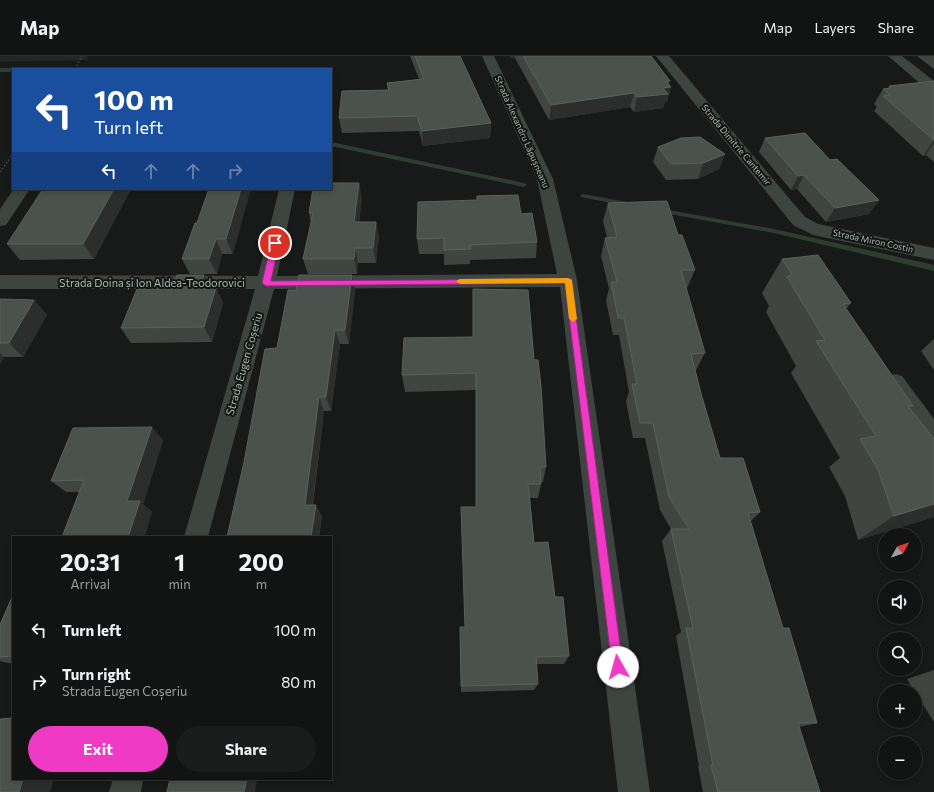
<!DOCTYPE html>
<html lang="en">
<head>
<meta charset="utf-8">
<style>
  :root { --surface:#121413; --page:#1b1d1c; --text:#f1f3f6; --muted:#9c9ea0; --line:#313333; --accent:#ef3ac6 }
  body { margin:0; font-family:Commissioner,sans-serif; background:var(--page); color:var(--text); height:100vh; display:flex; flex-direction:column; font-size:15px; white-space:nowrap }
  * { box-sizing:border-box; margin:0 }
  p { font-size:13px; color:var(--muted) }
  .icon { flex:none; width:22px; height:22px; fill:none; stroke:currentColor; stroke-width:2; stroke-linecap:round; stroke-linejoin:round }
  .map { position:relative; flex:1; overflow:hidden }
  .side { position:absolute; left:12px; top:480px; width:320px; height:244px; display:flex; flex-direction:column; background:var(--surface); border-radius:0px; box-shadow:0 2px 6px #0003,0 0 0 1px var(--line) }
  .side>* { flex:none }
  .top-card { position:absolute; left:12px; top:12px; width:320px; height:122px; border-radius:0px; box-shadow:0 2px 6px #0003,0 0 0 1px var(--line); background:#1a4fa0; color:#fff; overflow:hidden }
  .needle { width:26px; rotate:50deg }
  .controls { position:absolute; left:878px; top:472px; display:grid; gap:8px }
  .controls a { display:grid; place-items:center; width:44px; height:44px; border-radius:50%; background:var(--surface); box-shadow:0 2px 6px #0003,0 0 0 1px var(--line); font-size:20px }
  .pin { position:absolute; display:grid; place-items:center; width:34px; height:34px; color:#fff; margin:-17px; border:2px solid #fff; border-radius:50%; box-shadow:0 1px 4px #0007 }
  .me { position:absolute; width:44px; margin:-22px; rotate:353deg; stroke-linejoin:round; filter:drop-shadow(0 0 3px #0008) }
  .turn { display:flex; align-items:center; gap:14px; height:84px; padding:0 16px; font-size:18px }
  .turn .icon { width:52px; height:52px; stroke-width:2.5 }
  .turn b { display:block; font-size:28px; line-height:34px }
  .lanes { display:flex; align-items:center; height:38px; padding:0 16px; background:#0003; justify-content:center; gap:20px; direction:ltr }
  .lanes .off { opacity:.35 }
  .eta { display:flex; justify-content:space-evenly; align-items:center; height:68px; text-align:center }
  .eta b { font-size:24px; font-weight:700; line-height:28px }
  .primary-button { display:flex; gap:8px; margin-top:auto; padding:8px 16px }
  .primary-button a { flex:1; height:46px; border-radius:24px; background:var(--accent); color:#fff; font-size:16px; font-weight:700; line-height:46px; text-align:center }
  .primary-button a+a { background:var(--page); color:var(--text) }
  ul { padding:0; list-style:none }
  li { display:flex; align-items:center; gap:12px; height:52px; padding:0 16px }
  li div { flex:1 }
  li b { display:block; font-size:15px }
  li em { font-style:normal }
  header { display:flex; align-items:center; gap:24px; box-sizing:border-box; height:56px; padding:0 20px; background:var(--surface); border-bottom:1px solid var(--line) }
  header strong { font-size:19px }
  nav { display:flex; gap:22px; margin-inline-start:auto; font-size:14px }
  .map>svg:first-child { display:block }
  .built { fill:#242725 }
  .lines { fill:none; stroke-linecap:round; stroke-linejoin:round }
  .stream { fill:#2e3e2e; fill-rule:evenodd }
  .path { stroke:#414843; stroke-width:1.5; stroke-dasharray:1.5 2; stroke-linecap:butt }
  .street { fill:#3e4440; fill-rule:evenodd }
  .wall { fill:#404541 }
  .shaded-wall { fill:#2b2e2c }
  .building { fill:#4b514d; stroke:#5a625c }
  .route { fill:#ef3ac6; stroke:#9b2681 }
  .slow { fill:#f59e0b }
  .labels { text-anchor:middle; stroke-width:4; stroke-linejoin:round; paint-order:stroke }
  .far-street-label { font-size:9px; fill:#aab9ae; stroke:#121514 }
  .street-label { font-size:11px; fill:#aab9ae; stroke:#121514 }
</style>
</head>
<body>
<header>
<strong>Map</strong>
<nav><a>Map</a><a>Layers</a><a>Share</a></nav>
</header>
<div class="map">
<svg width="934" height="736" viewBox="0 0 934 736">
  <rect width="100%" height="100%" fill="#181a19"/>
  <path class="built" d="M 0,0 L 88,0 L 87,4 L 0,6 Z"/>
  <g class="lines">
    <g class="stream">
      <path d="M 56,11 L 63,11 L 66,13 L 53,13 Z"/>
      <path d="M 0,12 L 13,12 L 15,13 L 13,13 L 13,16 L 0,16 Z"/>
      <path d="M 331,86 L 524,127 L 527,129 L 524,131 L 331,90 Z"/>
      <path d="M 583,138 L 627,146 L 630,148 L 627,150 L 581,141 L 580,140 Z"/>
      <path d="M 657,152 L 774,173 L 934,209 L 934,215 L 774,177 L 659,156 L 656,154 Z"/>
    </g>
    <g class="path">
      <path d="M 75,13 L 82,0"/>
      <path d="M 0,116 L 13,98"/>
    </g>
    <g class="street">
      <path d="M 482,0 L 494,0 L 553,123 L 577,224 L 650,736 L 618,736 L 560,231 L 274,233 L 208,481 L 184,481 L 255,233 L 0,233 L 0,219 L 258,220 L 279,133 L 295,133 L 277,220 L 557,218 L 537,123 Z"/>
      <path d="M 656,0 L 669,0 L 805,161 L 818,168 L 934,192 L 934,204 L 813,179 L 793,169 Z"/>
      <path d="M 888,0 L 902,0 L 934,25 L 934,36 L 929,35 Z"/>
      <path d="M 14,133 L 30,133 L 6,169 L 0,170 L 0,153 Z"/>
      <path d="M 895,318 L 902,320 L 934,363 L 934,389 L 926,387 L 888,332 L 885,326 L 888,320 Z"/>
      <path d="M 113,723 L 143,723 L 141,736 L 109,736 Z"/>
    </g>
  </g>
  <g class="wall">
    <path d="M 410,0 L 460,0 L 491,67 L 490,82 L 423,90 L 419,75 L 342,77 L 339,62 L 388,34 L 387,27 L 419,23 Z"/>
    <path d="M 510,0 L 651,0 L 670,25 L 668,28 L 671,31 L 667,46 L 665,46 L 663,52 L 634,56 L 630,51 L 549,64 L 515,2 L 511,2 Z"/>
    <path d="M 917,0 L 934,0 L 934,13 Z"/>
    <path d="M 934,25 L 934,106 L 926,99 L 923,100 L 874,55 L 877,51 L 874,48 L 883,33 L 888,32 L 889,30 Z"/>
    <path d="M 765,82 L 830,104 L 879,144 L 869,158 L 826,166 L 797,133 L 791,134 L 759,96 Z"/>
    <path d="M 658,91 L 725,98 L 719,113 L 698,123 L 666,124 L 653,106 Z"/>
    <path d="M 131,133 L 94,203 L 20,204 L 7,188 Z"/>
    <path d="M 209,133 L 233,198 L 222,198 L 217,218 L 190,218 L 182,203 L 197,167 Z"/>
    <path d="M 477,140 L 521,158 L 537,186 L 536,202 L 470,204 L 470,208 L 444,209 L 444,198 L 419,198 L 417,183 L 477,144 Z"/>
    <path d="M 362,142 L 359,166 L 376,166 L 379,181 L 376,207 L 358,207 L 357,218 L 308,218 L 303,203 L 311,167 L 309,157 Z"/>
    <path d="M 608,147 L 678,179 L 695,214 L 687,232 L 686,232 L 705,297 L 696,314 L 695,314 L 702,341 L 720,402 L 760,456 L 750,466 L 783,572 L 817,667 L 799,671 L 820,736 L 703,736 L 698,710 L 699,710 L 676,580 L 681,576 L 662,485 L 671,473 L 660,454 L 645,382 L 633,382 L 626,345 L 629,336 L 619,279 L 613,279 L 606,244 L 609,233 L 601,200 L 605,182 L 607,181 L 603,165 Z"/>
    <path d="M 782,203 L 851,247 L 846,253 L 913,350 L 910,352 L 934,383 L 934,461 L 858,484 L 845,440 L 829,411 L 840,402 L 791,317 L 796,310 L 766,256 L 769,250 L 762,237 Z"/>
    <path d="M 204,219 L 211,232 L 216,232 L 223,247 L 212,286 L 131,287 L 121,272 L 172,233 Z"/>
    <path d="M 473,233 L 534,304 L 546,411 L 543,426 L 541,426 L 541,428 L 538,442 L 530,442 L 534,487 L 555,541 L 569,600 L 564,608 L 536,608 L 538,628 L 534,634 L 461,636 L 461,630 L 465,571 L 476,451 L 476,334 L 405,336 L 402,319 L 473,281 Z"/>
    <path d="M 355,234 L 349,288 L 340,288 L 331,355 L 324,355 L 313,449 L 322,460 L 319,481 L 277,292 Z"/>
    <path d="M 0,243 L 34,244 L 47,259 L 23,301 L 4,301 L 0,308 Z"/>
    <path d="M 934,283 L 934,314 L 921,295 Z"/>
    <path d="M 163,384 L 143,448 L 152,456 L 79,436 L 66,436 L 51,425 Z"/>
    <path d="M 13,540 L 13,607 L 8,607 L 0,605 L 0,569 Z"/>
    <path d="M 934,614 L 934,666 L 915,636 L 915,635 L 914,635 L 907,623 Z"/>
  </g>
  <g class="shaded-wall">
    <rect x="511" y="0" width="4" height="2"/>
    <path d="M 671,31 L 667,46 L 665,46 L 663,52 L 634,56 L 637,41 L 663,32 Z"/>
    <path d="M 634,37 L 630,51 L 549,64 L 551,49 Z"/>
    <path d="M 491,67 L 490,82 L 423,90 L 422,75 Z"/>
    <path d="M 934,84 L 934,87 L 926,99 L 923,100 Z"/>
    <path d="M 725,98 L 719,113 L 698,123 L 703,107 Z"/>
    <path d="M 804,119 L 797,133 L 791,134 L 798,120 Z"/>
    <path d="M 359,127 L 362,142 L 357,181 L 354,166 Z"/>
    <path d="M 114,133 L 131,133 L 94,203 L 83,188 Z"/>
    <path d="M 241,133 L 251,133 L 233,198 L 226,183 Z"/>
    <path d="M 879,144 L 869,158 L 826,166 L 835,152 Z"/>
    <path d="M 376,166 L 379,181 L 376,207 L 373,192 Z"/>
    <path d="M 216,183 L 222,198 L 217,218 L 209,203 Z"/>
    <path d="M 355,192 L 358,207 L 357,218 L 354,203 Z"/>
    <path d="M 204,219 L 212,234 L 200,232 Z"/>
    <path d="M 352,219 L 355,234 L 349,288 L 345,274 Z"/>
    <path d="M 216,232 L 223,247 L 212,286 L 204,271 Z"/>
    <path d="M 34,244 L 47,259 L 23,301 L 9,287 Z"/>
    <path d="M 335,274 L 340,288 L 331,355 L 326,341 Z"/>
    <path d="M 0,297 L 4,301 L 0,308 Z"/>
    <path d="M 319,341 L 324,355 L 311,460 L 305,449 Z"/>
    <path d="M 152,371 L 163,384 L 143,448 L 152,456 L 145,481 L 128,481 L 127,445 Z"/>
    <path d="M 934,448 L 934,461 L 858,484 L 894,460 Z"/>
    <path d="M 316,449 L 322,460 L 319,481 L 311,481 Z"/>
    <path d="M 23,723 L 54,723 L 50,736 L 19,736 Z"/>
    <path d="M 247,723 L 257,723 L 255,736 L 244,736 Z"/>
  </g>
  <g class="building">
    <path d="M 415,0 L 460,0 L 491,67 L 422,75 L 417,60 L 339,62 L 342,35 L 389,34 L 387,27 L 424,23 Z"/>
    <path d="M 523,0 L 651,0 L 670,25 L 666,25 L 671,31 L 663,32 L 668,38 L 637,41 L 634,37 L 551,49 Z"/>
    <path d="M 934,25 L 934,84 L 883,40 L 890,39 L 883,33 L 891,32 L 889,30 Z"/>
    <path d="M 805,77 L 830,104 L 837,103 L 879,144 L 835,152 L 804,119 L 798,120 L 765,82 Z"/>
    <path d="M 700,81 L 725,98 L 703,107 L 671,108 L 658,91 L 681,82 Z"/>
    <path d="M 331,127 L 359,127 L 354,166 L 376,166 L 373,192 L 355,192 L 354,203 L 303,203 L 313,157 L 309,157 L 313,133 L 331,133 Z"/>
    <path d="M 43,133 L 114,133 L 83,188 L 7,188 Z"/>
    <path d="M 209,133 L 241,133 L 226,183 L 216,183 L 209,203 L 182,203 L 195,167 L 197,167 Z"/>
    <path d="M 518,139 L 521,158 L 532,157 L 537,186 L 470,189 L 471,193 L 444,194 L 444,182 L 417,183 L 418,146 L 477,144 L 477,140 Z"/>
    <path d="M 667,145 L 678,179 L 682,179 L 695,214 L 681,214 L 705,297 L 691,298 L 702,341 L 720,402 L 743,402 L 760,456 L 748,457 L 783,572 L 789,572 L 817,667 L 798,667 L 820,736 L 718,736 L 711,709 L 713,709 L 686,572 L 693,572 L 671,473 L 689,473 L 669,441 L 653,367 L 640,367 L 632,328 L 637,328 L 624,262 L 618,262 L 611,226 L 617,226 L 605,182 L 617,181 L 608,147 Z"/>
    <path d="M 818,199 L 851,247 L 843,248 L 913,350 L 908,350 L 934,383 L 934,448 L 894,460 L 878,414 L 860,383 L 876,380 L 816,285 L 825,284 L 787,221 L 792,218 L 782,203 Z"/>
    <path d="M 177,219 L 204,219 L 200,232 L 216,232 L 204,271 L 121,272 L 137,233 L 172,233 Z"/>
    <path d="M 299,219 L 352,219 L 345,274 L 335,274 L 326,341 L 319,341 L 305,449 L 316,449 L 311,481 L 227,481 L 244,406 L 265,293 L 277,292 L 288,234 L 296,234 Z"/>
    <path d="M 473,233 L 528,234 L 534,304 L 538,304 L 541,330 L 546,411 L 540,411 L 541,428 L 528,428 L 534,487 L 548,486 L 555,541 L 563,541 L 569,600 L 536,601 L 538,628 L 461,630 L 460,571 L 465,571 L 461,451 L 476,451 L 476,317 L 402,319 L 404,282 L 473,281 Z"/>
    <path d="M 0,243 L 34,244 L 9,287 L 0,287 Z"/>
    <path d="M 152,371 L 127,445 L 140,445 L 128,481 L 62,481 L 84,424 L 51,425 L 73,372 Z"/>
    <path d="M 13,540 L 13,600 L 0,601 L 0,569 L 12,541 Z"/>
    <path d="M 13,662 L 13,723 L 23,723 L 19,736 L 0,736 L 0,663 Z"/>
    <path d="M 170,723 L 247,723 L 244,736 L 167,736 Z"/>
  </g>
  <path class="route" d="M 275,184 L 279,187 L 271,225 L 571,223 L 623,611 L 622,615 L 618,617 L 614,615 L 612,611 L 565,227 L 266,230 L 262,227 L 271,187 Z"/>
  <path class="slow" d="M 568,222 L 572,224 L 577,263 L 573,266 L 569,263 L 565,227 L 460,228 L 456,225 L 460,223 Z"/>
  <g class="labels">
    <g class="far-street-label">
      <text transform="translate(522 76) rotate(66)" y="3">Strada Alexandru Lăpușneanu</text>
      <text transform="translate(736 89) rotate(50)" y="3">Strada Dimitrie Cantemir</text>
      <text transform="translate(873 185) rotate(12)" y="3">Strada Miron Costin</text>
    </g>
    <g class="street-label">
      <text x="152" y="231">Strada Doina și Ion Aldea-Teodorovici</text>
      <text transform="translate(244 308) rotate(-74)" y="4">Strada Eugen Coșeriu</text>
    </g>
  </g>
</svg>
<div class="controls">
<a><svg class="needle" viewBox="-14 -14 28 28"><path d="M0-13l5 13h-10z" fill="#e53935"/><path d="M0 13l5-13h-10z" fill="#9c9ea0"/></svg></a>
<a><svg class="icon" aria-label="sound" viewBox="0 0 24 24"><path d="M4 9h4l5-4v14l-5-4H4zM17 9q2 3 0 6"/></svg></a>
<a><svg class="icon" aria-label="search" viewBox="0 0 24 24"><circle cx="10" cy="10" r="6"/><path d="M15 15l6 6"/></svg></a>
<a>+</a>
<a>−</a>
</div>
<div class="pin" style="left:275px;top:187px;background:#d93025"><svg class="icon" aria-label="arrive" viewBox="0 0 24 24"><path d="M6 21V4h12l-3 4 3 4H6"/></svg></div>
<svg class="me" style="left:618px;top:611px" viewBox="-20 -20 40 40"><circle r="19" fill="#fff"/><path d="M0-13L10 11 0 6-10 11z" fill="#ef3ac6"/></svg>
<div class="top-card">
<div class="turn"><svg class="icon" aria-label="left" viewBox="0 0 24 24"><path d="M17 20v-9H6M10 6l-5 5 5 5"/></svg><div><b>100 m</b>Turn left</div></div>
<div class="lanes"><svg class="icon" aria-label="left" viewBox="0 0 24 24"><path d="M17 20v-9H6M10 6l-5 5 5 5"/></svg><svg class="icon off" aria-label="ahead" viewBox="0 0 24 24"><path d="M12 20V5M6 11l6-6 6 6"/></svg><svg class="icon off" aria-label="ahead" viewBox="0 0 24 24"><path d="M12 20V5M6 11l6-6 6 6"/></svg><svg class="icon off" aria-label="right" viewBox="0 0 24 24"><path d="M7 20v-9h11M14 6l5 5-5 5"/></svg></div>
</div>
<section class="side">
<div class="eta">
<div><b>20:31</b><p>Arrival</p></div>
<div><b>1</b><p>min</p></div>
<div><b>200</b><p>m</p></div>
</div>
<ul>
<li><svg class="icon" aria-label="left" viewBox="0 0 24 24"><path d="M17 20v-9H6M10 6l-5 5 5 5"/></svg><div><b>Turn left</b></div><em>100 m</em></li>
<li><svg class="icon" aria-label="right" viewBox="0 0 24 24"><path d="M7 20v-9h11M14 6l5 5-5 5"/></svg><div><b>Turn right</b><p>Strada Eugen Coșeriu</p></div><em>80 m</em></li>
</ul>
<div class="primary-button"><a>Exit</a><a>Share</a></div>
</section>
</div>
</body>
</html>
